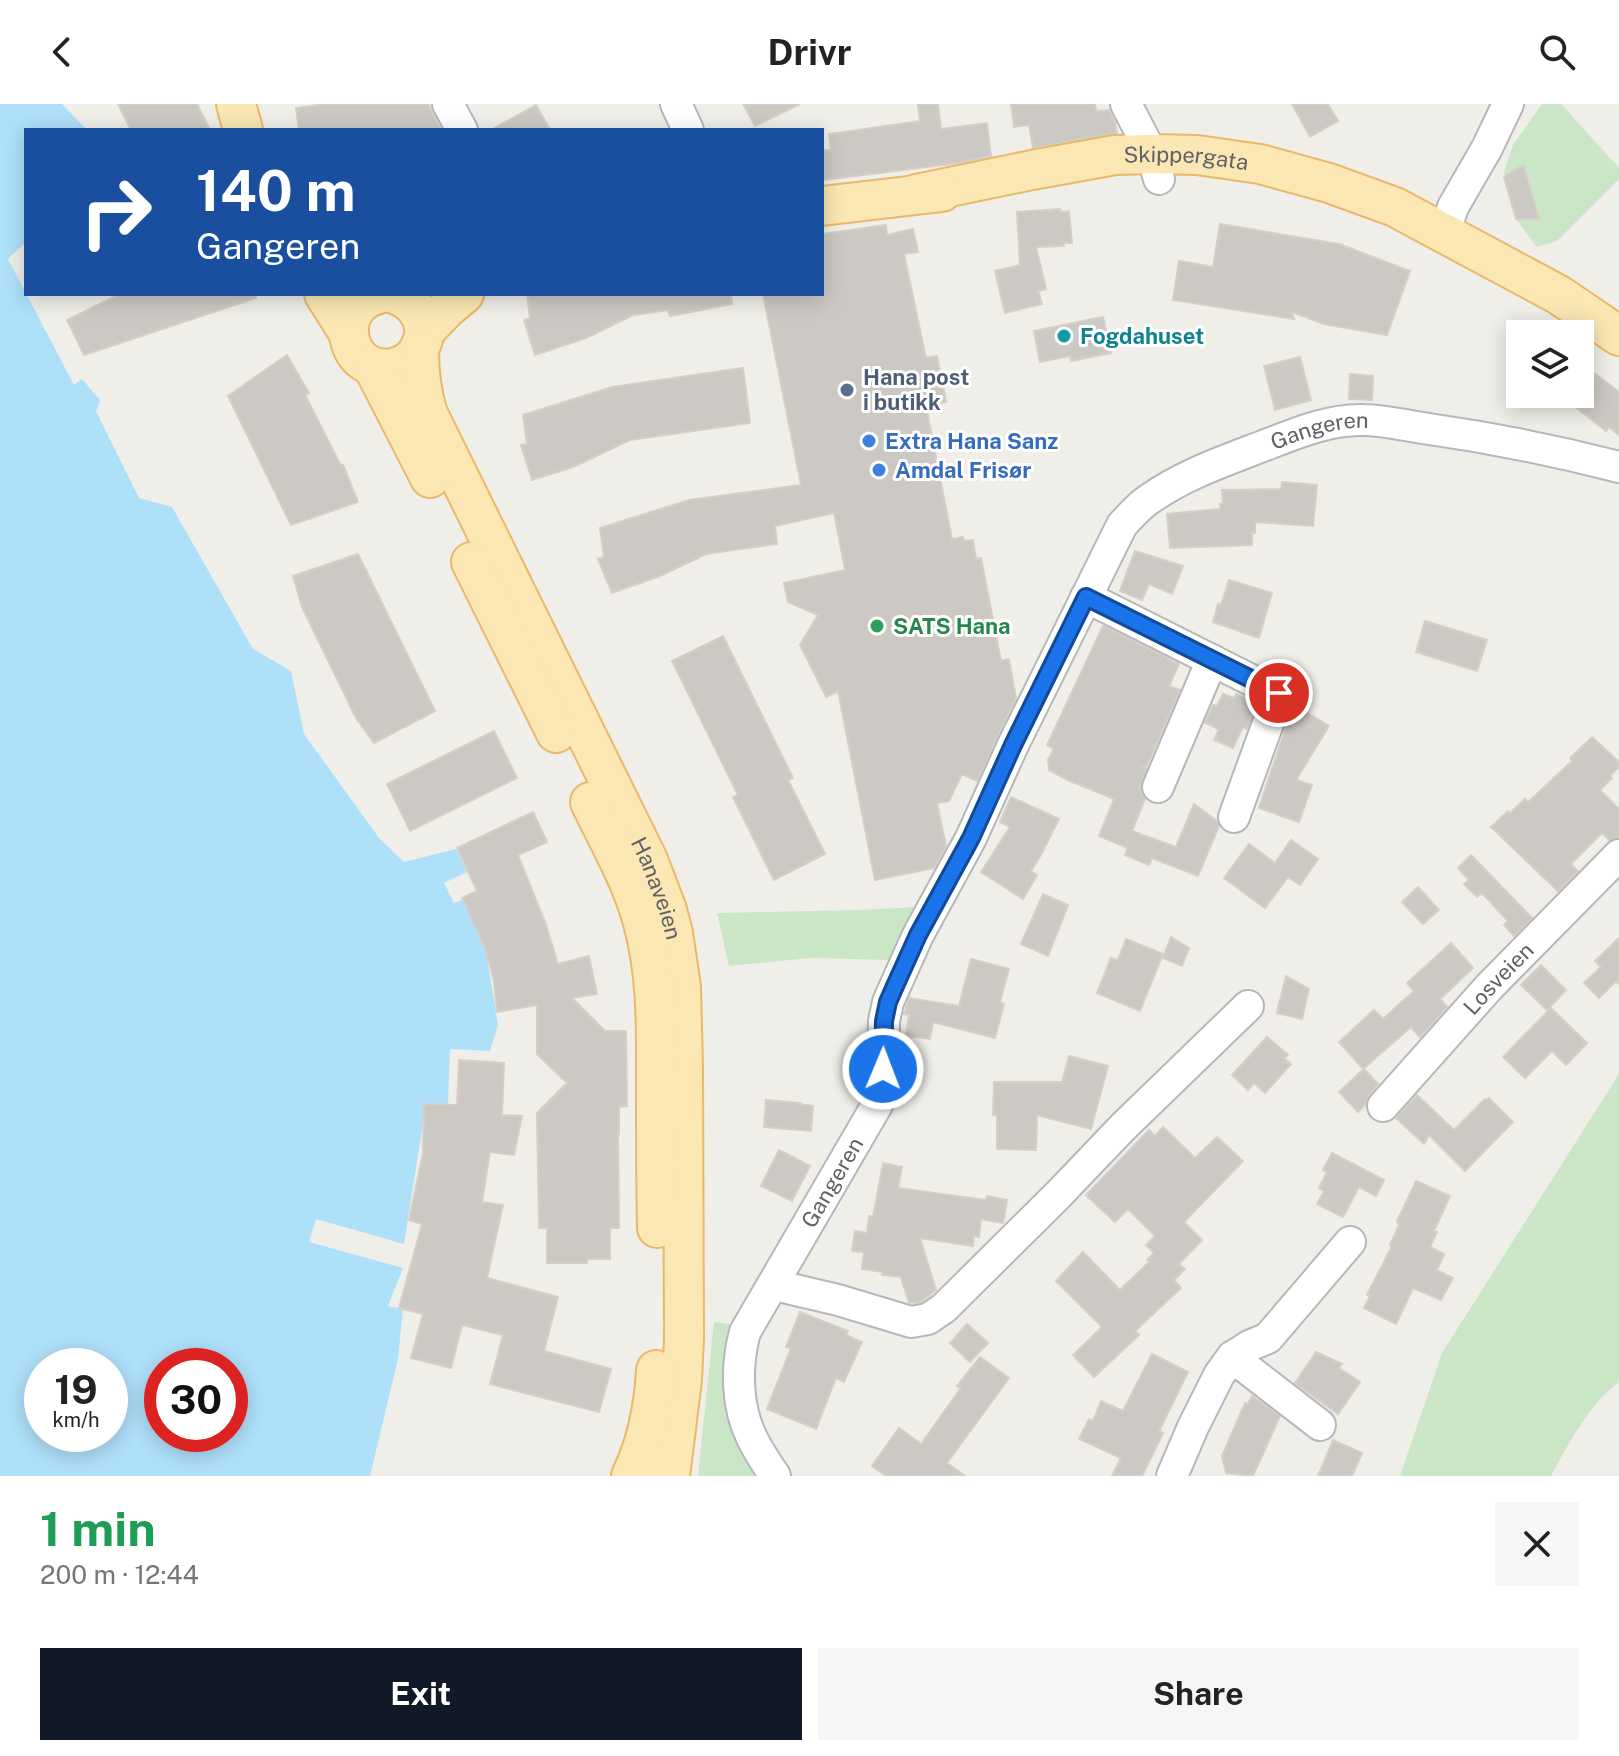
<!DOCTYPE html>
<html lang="en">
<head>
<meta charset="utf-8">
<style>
  :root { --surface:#fff; --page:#f6f6f6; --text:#222; --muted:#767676; --accent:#111827 }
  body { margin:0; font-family:"Public Sans",sans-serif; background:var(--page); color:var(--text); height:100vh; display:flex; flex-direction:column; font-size:30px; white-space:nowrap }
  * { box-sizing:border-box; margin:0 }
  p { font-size:26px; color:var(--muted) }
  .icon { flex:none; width:44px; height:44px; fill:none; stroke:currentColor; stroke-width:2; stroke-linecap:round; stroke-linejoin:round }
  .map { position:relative; height:1372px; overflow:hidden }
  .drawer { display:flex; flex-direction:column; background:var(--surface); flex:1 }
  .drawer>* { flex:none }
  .top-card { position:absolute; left:24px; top:24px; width:800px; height:168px; border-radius:0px; box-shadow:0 4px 20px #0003; background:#1a4fa0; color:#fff; overflow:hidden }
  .tools { position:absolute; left:1506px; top:216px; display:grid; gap:16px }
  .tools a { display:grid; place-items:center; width:88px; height:88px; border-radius:0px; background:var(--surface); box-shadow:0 4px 20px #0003; font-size:40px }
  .speed { position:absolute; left:24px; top:1244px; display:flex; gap:16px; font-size:40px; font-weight:700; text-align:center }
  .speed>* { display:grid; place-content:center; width:104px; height:104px; border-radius:50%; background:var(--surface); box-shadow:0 4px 20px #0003; line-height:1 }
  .speed small { font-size:20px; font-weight:400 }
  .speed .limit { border:12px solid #d22; background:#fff; color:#111 }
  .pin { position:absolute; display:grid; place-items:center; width:68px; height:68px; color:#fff; margin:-34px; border:4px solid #fff; border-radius:50%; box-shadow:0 2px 8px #0007 }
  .me { position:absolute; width:88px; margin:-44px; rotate:1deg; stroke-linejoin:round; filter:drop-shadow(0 0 6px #0008) }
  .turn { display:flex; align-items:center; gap:28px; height:168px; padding:0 40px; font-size:36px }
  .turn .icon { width:104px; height:104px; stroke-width:2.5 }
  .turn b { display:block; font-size:56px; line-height:68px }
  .round { display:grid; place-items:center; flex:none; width:84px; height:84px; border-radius:0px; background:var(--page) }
  .summary { display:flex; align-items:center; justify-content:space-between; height:136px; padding:0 40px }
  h1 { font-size:48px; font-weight:700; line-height:60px; color:#1e9e55 }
  .button { display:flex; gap:16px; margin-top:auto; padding:16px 40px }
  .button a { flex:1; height:92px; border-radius:0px; background:var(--accent); color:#fff; font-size:32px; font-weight:700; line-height:92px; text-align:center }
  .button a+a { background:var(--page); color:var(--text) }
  header { display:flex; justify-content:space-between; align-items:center; height:104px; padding:0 40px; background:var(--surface); font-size:36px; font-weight:700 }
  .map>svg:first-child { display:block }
  .green { fill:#cae6c7 }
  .water { fill:#afe0fa; fill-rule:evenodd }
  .building { fill:#ccc9c4; stroke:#d5cfc7; stroke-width:2 }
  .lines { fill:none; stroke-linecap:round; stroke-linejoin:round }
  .minor-casing { stroke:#b5b8bb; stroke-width:34 }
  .major-casing { stroke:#e9b869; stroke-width:42 }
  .minor { stroke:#fff; stroke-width:30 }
  .major { stroke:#fae7b3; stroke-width:38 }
  .route-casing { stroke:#114b97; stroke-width:20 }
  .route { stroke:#1a73e8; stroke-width:14 }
  .culture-dot { fill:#0f9aa8; stroke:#fff; stroke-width:3 }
  .service-dot { fill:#5c6f8a; stroke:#fff; stroke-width:3 }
  .shop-dot { fill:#3f7fe0; stroke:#fff; stroke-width:3 }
  .leisure-dot { fill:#2e9e5b; stroke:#fff; stroke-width:3 }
  .labels { text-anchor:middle; stroke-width:6; stroke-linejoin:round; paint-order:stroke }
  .street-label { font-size:22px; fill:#5f6367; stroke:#fff }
  .culture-label { font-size:22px; font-weight:bold; fill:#0d838f; stroke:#fff; text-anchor:start }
  .service-label { font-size:22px; font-weight:bold; fill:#4e5e75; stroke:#fff; text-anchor:start }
  .shop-label { font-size:22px; font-weight:bold; fill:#366cbe; stroke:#fff; text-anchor:start }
  .leisure-label { font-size:22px; font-weight:bold; fill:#27864d; stroke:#fff; text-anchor:start }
</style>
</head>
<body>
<header><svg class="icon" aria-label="back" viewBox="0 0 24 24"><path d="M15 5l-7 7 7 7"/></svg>Drivr<svg class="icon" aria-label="search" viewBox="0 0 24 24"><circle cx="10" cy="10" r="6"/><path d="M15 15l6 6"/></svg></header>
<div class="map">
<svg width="1619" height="1372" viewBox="0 0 1619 1372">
  <rect width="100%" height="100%" fill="#f0eee8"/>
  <g class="green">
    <path d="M 1542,0 L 1561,0 L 1619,64 L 1619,75 L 1557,137 L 1537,143 L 1516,115 L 1504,68 L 1513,41 Z"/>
    <path d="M 918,803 L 892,856 L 811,854 L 729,862 L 717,809 L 860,806 Z"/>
    <path d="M 1619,970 L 1619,1278 C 1591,1298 1567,1342 1551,1372 L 1400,1372 L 1442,1249 Z"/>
    <path d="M 714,1218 L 738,1221 L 764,1372 L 698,1372 Z"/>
  </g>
  <path class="water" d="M 0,0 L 62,0 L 87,26 L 26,26 L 26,138 L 8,155 L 74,281 L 82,275 L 100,296 L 96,307 L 139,394 L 172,403 L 253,545 L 291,567 L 304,630 L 379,734 L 404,758 L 456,745 L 467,768 L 444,779 L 454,799 L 465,795 L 486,847 L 498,921 L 490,947 L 450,945 L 448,1001 L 426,1001 L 404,1140 L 316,1115 L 309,1138 L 403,1164 L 388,1202 L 403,1205 L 398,1255 L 370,1372 L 0,1372 ZM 42,1262 L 110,1262 L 110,1330 L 42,1330 ZM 162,1262 L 230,1262 L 230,1330 L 162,1330 Z"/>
  <g class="building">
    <path d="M 118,0 L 197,0 L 210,26 L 131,26 Z"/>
    <path d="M 326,0 L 428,0 L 441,26 L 299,26 L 296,4 Z"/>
    <path d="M 743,0 L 800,0 L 755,22 Z"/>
    <path d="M 918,0 L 938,0 L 941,25 L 987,19 L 991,52 L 959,59 L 822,76 L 822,46 L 831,46 L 829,30 L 920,17 Z"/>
    <path d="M 1011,0 L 1095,0 L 1096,7 L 1109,6 L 1115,18 L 1117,29 L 1033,44 L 1029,21 L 1014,23 Z"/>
    <path d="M 1292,0 L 1328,0 L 1338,17 L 1310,33 Z"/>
    <path d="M 536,1 L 550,26 L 491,26 Z"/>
    <path d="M 1523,61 L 1539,115 L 1516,115 L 1504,73 Z"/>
    <path d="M 1060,105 L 1061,108 L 1069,107 L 1072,139 L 1063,139 L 1064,142 L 1036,143 L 1046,185 L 1038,187 L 1042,200 L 1005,209 L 995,167 L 1020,161 L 1017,108 Z"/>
    <path d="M 1220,120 L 1339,140 L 1410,167 L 1387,231 L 1324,220 L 1292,208 L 1294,215 L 1173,196 L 1179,157 L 1213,163 Z"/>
    <path d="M 886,121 L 887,131 L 913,125 L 918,148 L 904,150 L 926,254 L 937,252 L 946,298 L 926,302 L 952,435 L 963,433 L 964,437 L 973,436 L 976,455 L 981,454 L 1001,557 L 1009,555 L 1016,594 L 977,677 L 962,670 L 949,697 L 937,699 L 946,742 L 934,764 L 875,776 L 838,587 L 826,593 L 800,541 L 818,511 L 788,498 L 784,479 L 845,466 L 834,409 L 775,422 L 777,440 L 706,450 L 660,472 L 612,489 L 598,455 L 604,453 L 600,424 L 689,396 L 801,381 L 763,190 L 822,190 L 822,130 Z"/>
    <path d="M 120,190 L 255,190 L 256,194 L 84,251 L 67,216 Z"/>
    <path d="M 527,190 L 731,190 L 732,200 L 670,212 L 668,206 L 633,211 L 586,234 L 535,251 L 524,216 L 530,214 Z"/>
    <path d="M 1103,213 L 1111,249 L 1071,257 L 1070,252 L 1040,258 L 1034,227 Z"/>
    <path d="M 287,251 L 309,289 L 305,291 L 341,362 L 343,361 L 358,398 L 291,421 L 228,292 Z"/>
    <path d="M 1300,253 L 1311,296 L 1275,306 L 1264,262 Z"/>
    <path d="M 1580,258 L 1619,288 L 1619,331 L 1609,323 L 1606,327 L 1559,290 L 1580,290 Z"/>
    <path d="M 743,264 L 750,319 L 630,336 L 573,363 L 532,376 L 521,341 L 527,340 L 523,311 L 612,283 Z"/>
    <path d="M 1350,270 L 1373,272 L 1372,296 L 1349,295 Z"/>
    <path d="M 1282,378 L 1317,381 L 1313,422 L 1255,418 L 1255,429 L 1252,429 L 1252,441 L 1170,444 L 1167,410 L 1220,405 L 1220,400 L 1223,399 L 1222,386 L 1281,385 Z"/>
    <path d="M 1135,447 L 1183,462 L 1172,490 L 1149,480 L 1142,496 L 1120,487 Z"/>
    <path d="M 358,450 L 435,607 L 374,639 L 356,614 L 302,503 L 293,472 Z"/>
    <path d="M 1229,476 L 1272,489 L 1259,534 L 1213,518 L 1218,500 L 1221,501 Z"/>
    <path d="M 1425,517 L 1487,536 L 1477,567 L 1416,548 Z"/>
    <path d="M 1103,522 L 1179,560 L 1169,582 L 1180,586 L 1146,664 L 1141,663 L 1146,666 L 1140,684 L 1145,695 L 1132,727 L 1176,743 L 1194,700 L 1217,717 L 1219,722 L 1198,772 L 1152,754 L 1149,761 L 1125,751 L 1128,744 L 1099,732 L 1114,695 L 1068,676 L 1049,666 L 1048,656 L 1054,645 L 1047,641 Z"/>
    <path d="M 723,532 L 793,674 L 788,676 L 825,750 L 774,776 L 733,693 L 738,691 L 672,557 Z"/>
    <path d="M 1223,590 L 1234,594 L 1236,590 L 1256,599 L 1247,625 L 1243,623 L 1233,644 L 1214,636 L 1219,625 L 1205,619 L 1213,601 L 1217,602 Z"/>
    <path d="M 1303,606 L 1329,622 L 1296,676 L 1312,681 L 1299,718 L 1259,704 L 1289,614 L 1291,615 Z"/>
    <path d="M 494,627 L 517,674 L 410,727 L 387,680 Z"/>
    <path d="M 1592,633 L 1619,658 L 1619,663 L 1610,672 L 1612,674 L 1600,686 L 1619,705 L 1619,734 L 1609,736 L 1602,729 L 1571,760 L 1578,767 L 1558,787 L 1491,723 L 1508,707 L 1510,709 L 1525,695 L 1528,698 L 1540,687 L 1572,657 L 1570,654 Z"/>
    <path d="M 1011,693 L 1059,715 L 1042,749 L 1031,767 L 1037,771 L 1023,795 L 981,768 L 1010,723 L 1000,718 Z"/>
    <path d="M 533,708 L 547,738 L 518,751 L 545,818 L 558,860 L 589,852 L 597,890 L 572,894 L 605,927 L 626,927 L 627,1002 L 619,1003 L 619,1030 L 618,1030 L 619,1124 L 610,1124 L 610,1155 L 587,1155 L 587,1159 L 547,1159 L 547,1124 L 539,1124 L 537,1009 L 567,979 L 537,950 L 537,901 L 497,908 L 494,877 L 484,841 L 462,794 L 477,787 L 457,744 Z"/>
    <path d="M 1291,736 L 1318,755 L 1300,781 L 1288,773 L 1265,804 L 1224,774 L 1249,740 L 1275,759 Z"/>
    <path d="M 1471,751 L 1532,814 L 1514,832 L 1504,821 L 1508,817 L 1482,789 L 1477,793 L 1464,780 L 1469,776 L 1458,764 Z"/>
    <path d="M 1418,783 L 1439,806 L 1423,820 L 1402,798 Z"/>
    <path d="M 1043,790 L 1068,801 L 1048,852 L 1021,840 Z"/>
    <path d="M 1171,833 L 1189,844 L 1182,862 L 1163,854 Z"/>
    <path d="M 1619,834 L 1619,880 L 1616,877 L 1599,894 L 1584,879 L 1601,863 L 1595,857 Z"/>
    <path d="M 1126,835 L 1163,850 L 1140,907 L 1097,889 L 1111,854 L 1118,856 Z"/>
    <path d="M 1451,839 L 1473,864 L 1440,895 L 1447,903 L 1420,933 L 1411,923 L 1363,965 L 1339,938 L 1374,906 L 1383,915 L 1414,887 L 1407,879 Z"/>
    <path d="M 971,855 L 1009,865 L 1000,898 L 1004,900 L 995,934 L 933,918 L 930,935 L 906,932 L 909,911 L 904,910 L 909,894 L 959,902 Z"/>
    <path d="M 1541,861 L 1566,886 L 1547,906 L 1521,881 Z"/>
    <path d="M 1286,872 L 1309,885 L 1302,915 L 1277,909 Z"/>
    <path d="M 1551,904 L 1587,939 L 1566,961 L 1552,947 L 1525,974 L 1503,953 Z"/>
    <path d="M 1267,933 L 1288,951 L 1284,954 L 1291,960 L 1265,989 L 1254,979 L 1248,986 L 1232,971 Z"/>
    <path d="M 1069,952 L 1108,962 L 1091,1025 L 1037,1011 L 1036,1046 L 997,1045 L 997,1011 L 993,1011 L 994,978 L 1062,978 Z"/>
    <path d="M 459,956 L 504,959 L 502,1011 L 522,1012 L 514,1051 L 490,1048 L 482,1098 L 503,1101 L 487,1174 L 558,1193 L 544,1247 L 611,1265 L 599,1308 L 490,1280 L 503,1231 L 462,1221 L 451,1264 L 411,1254 L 423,1210 L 399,1204 L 422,1120 L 409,1116 L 423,1049 L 424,1000 L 457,1001 Z"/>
    <path d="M 1364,965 L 1378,980 L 1369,991 L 1365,1001 L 1358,1008 L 1339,988 Z"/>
    <path d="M 1417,991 L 1454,1026 L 1485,995 L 1486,996 L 1489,994 L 1513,1018 L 1465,1067 L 1429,1031 L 1424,1040 L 1396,1014 Z"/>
    <path d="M 766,996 L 800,999 L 799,1000 L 813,1002 L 811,1027 L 764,1023 Z"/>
    <path d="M 1163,1023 L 1195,1054 L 1217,1033 L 1243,1057 L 1184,1118 L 1202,1136 L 1179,1160 L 1185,1165 L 1174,1176 L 1181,1184 L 1135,1227 L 1139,1231 L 1094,1273 L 1073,1251 L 1102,1223 L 1056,1177 L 1083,1148 L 1120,1186 L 1149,1158 L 1147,1156 L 1154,1149 L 1146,1141 L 1155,1132 L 1128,1105 L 1115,1118 L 1086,1091 L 1149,1026 L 1155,1032 Z"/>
    <path d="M 779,1046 L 810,1062 L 792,1097 L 761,1082 Z"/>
    <path d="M 1332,1049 L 1384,1076 L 1376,1092 L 1359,1083 L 1343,1113 L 1317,1100 L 1324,1087 L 1319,1084 L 1327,1068 L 1323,1066 Z"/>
    <path d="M 883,1059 L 902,1063 L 898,1084 L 986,1096 L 987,1092 L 1007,1096 L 1003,1119 L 981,1115 L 979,1133 L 974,1132 L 973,1142 L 920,1134 L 936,1186 L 921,1198 L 909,1199 L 901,1173 L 882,1171 L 883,1168 L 862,1165 L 864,1148 L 852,1147 L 855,1127 L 867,1129 L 869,1112 L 873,1113 Z"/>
    <path d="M 1416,1077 L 1450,1092 L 1434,1127 L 1437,1128 L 1430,1143 L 1444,1150 L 1437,1166 L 1453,1174 L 1441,1196 L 1413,1184 L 1396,1220 L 1364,1204 L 1370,1192 L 1367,1191 L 1392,1142 L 1390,1141 L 1399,1121 L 1397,1117 Z"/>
    <path d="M 800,1208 L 848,1227 L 846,1231 L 862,1238 L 844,1278 L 836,1274 L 816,1325 L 767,1305 L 791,1244 L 786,1243 Z"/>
    <path d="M 967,1220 L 988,1239 L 970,1258 L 950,1239 Z"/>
    <path d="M 1316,1248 L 1342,1260 L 1339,1264 L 1360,1278 L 1338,1310 L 1295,1279 Z"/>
    <path d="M 1152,1250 L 1188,1268 L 1159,1327 L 1163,1329 L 1142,1372 L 1112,1372 L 1121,1354 L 1079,1335 L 1089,1315 L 1093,1317 L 1101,1297 L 1123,1307 Z"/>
    <path d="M 980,1253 L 1009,1274 L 947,1359 L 965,1372 L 886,1372 L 872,1362 L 899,1324 L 921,1340 L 961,1284 L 957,1282 Z"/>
    <path d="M 1252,1292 L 1280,1312 L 1253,1372 L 1226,1369 L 1222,1352 L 1245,1299 L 1248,1300 Z"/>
    <path d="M 1333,1336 L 1362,1349 L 1352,1372 L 1318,1372 Z"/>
  </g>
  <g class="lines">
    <g class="minor-casing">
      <g id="minor">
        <path d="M 448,0 L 462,26"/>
        <path d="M 676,0 L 688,26"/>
        <path d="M 1126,0 L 1152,50 L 1159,75"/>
        <path d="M 1444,130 L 1453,103 L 1487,44 L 1508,0"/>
        <path d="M 1086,493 L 1289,595"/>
        <path d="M 1158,683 L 1212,556"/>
        <path d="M 1234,713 L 1279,589"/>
        <path id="s1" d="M 1383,1002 L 1489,883 L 1619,751"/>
        <path d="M 774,1181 L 838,1196 L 911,1218 L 928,1215 L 944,1204 L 1058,1091 L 1123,1023 L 1248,902"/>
        <path d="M 1232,1253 L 1320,1321"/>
        <path id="s2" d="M 775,1372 C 767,1360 758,1347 752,1334 C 736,1302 736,1261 745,1228 L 877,1001 L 882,983 L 884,917 L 888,898 L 918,831 L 971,734 L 1013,641 L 1122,421 C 1130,412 1138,403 1148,396 C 1183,371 1224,357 1263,342 C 1294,330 1329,315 1363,316 C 1384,316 1407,322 1429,325 C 1493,334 1557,347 1619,363"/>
        <path d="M 1172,1372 L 1193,1323 L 1219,1271 L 1232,1253 L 1249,1242 L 1268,1234 L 1350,1138"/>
      </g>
    </g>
    <g class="major-casing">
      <g id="major">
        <path d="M 236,0 L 243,26"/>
        <path id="s3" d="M 916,90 L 1032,66 L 1115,51 L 1152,50 L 1197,51 L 1260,60 L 1329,79 L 1395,103 L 1559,191 L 1619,232"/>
        <path d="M 822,102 L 942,88"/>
        <path d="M 324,190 L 348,228"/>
        <path d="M 379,190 C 331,201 344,271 392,264 C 404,262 415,254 420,243 C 432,220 416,197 394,190"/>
        <path d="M 424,228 L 446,205 L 464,190"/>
        <path id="s4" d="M 419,246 C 419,269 421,288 428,310 L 648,756 L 667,806 L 673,829 L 681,883 L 683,963 L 684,1234 L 682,1276 L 670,1372"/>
        <path d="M 373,263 L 430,374"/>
        <path d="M 471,458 L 556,629"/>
        <path d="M 590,698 C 608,736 631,775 642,815 C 658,871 656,927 656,984 C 656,1031 656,1078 657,1124"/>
        <path d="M 631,1372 C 647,1339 654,1302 656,1266"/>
      </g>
    </g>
    <use href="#minor" class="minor"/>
    <use href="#major" class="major"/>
  </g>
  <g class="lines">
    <g class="route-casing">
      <path id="route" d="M 883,965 L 884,917 L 888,898 L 895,882 L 918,831 L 971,734 L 1013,641 L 1086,493 L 1279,589"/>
    </g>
    <use href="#route" class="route"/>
  </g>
  <circle class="culture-dot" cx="1064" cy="232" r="8"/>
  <circle class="service-dot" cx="847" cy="286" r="8"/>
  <g class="shop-dot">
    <circle cx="869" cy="337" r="8"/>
    <circle cx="879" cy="366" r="8"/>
  </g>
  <circle class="leisure-dot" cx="877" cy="522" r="8"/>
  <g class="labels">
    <g class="street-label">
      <text dy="8" stroke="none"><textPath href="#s3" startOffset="274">Skippergata</textPath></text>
      <text dy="8" stroke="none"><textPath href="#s2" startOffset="1274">Gangeren</textPath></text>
      <text dy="8" stroke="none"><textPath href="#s4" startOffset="592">Hanaveien</textPath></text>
      <text dy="8" stroke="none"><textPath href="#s1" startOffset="172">Losveien</textPath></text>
      <text dy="8" stroke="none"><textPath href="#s2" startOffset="326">Gangeren</textPath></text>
    </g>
    <g class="culture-label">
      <text x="1080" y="240">Fogdahuset</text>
    </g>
    <g class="service-label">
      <text x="863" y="281">Hana post<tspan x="863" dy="25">i butikk</tspan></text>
    </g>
    <g class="shop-label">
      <text x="885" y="345">Extra Hana Sanz</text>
      <text x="895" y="374">Amdal Frisør</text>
    </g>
    <g class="leisure-label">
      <text x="893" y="530">SATS Hana</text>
    </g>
  </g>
</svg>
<div class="tools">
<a><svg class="icon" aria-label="layers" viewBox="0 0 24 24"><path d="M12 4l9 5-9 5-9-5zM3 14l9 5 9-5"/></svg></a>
</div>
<div class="speed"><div>19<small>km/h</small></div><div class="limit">30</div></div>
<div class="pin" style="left:1279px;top:589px;background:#d93025"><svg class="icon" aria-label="arrive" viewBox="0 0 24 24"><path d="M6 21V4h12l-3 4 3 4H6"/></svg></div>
<svg class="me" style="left:883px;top:965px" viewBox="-20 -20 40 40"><circle r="17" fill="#1a73e8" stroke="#fff" stroke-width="3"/><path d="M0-11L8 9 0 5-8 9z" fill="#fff"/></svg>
<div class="top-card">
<div class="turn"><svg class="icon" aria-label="right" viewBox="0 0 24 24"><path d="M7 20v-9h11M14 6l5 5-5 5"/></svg><div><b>140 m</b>Gangeren</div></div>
</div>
</div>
<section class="drawer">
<div class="summary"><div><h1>1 min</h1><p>200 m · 12:44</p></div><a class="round"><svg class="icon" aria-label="close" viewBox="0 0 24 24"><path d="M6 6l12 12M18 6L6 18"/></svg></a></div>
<div class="button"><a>Exit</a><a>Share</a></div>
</section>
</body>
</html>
